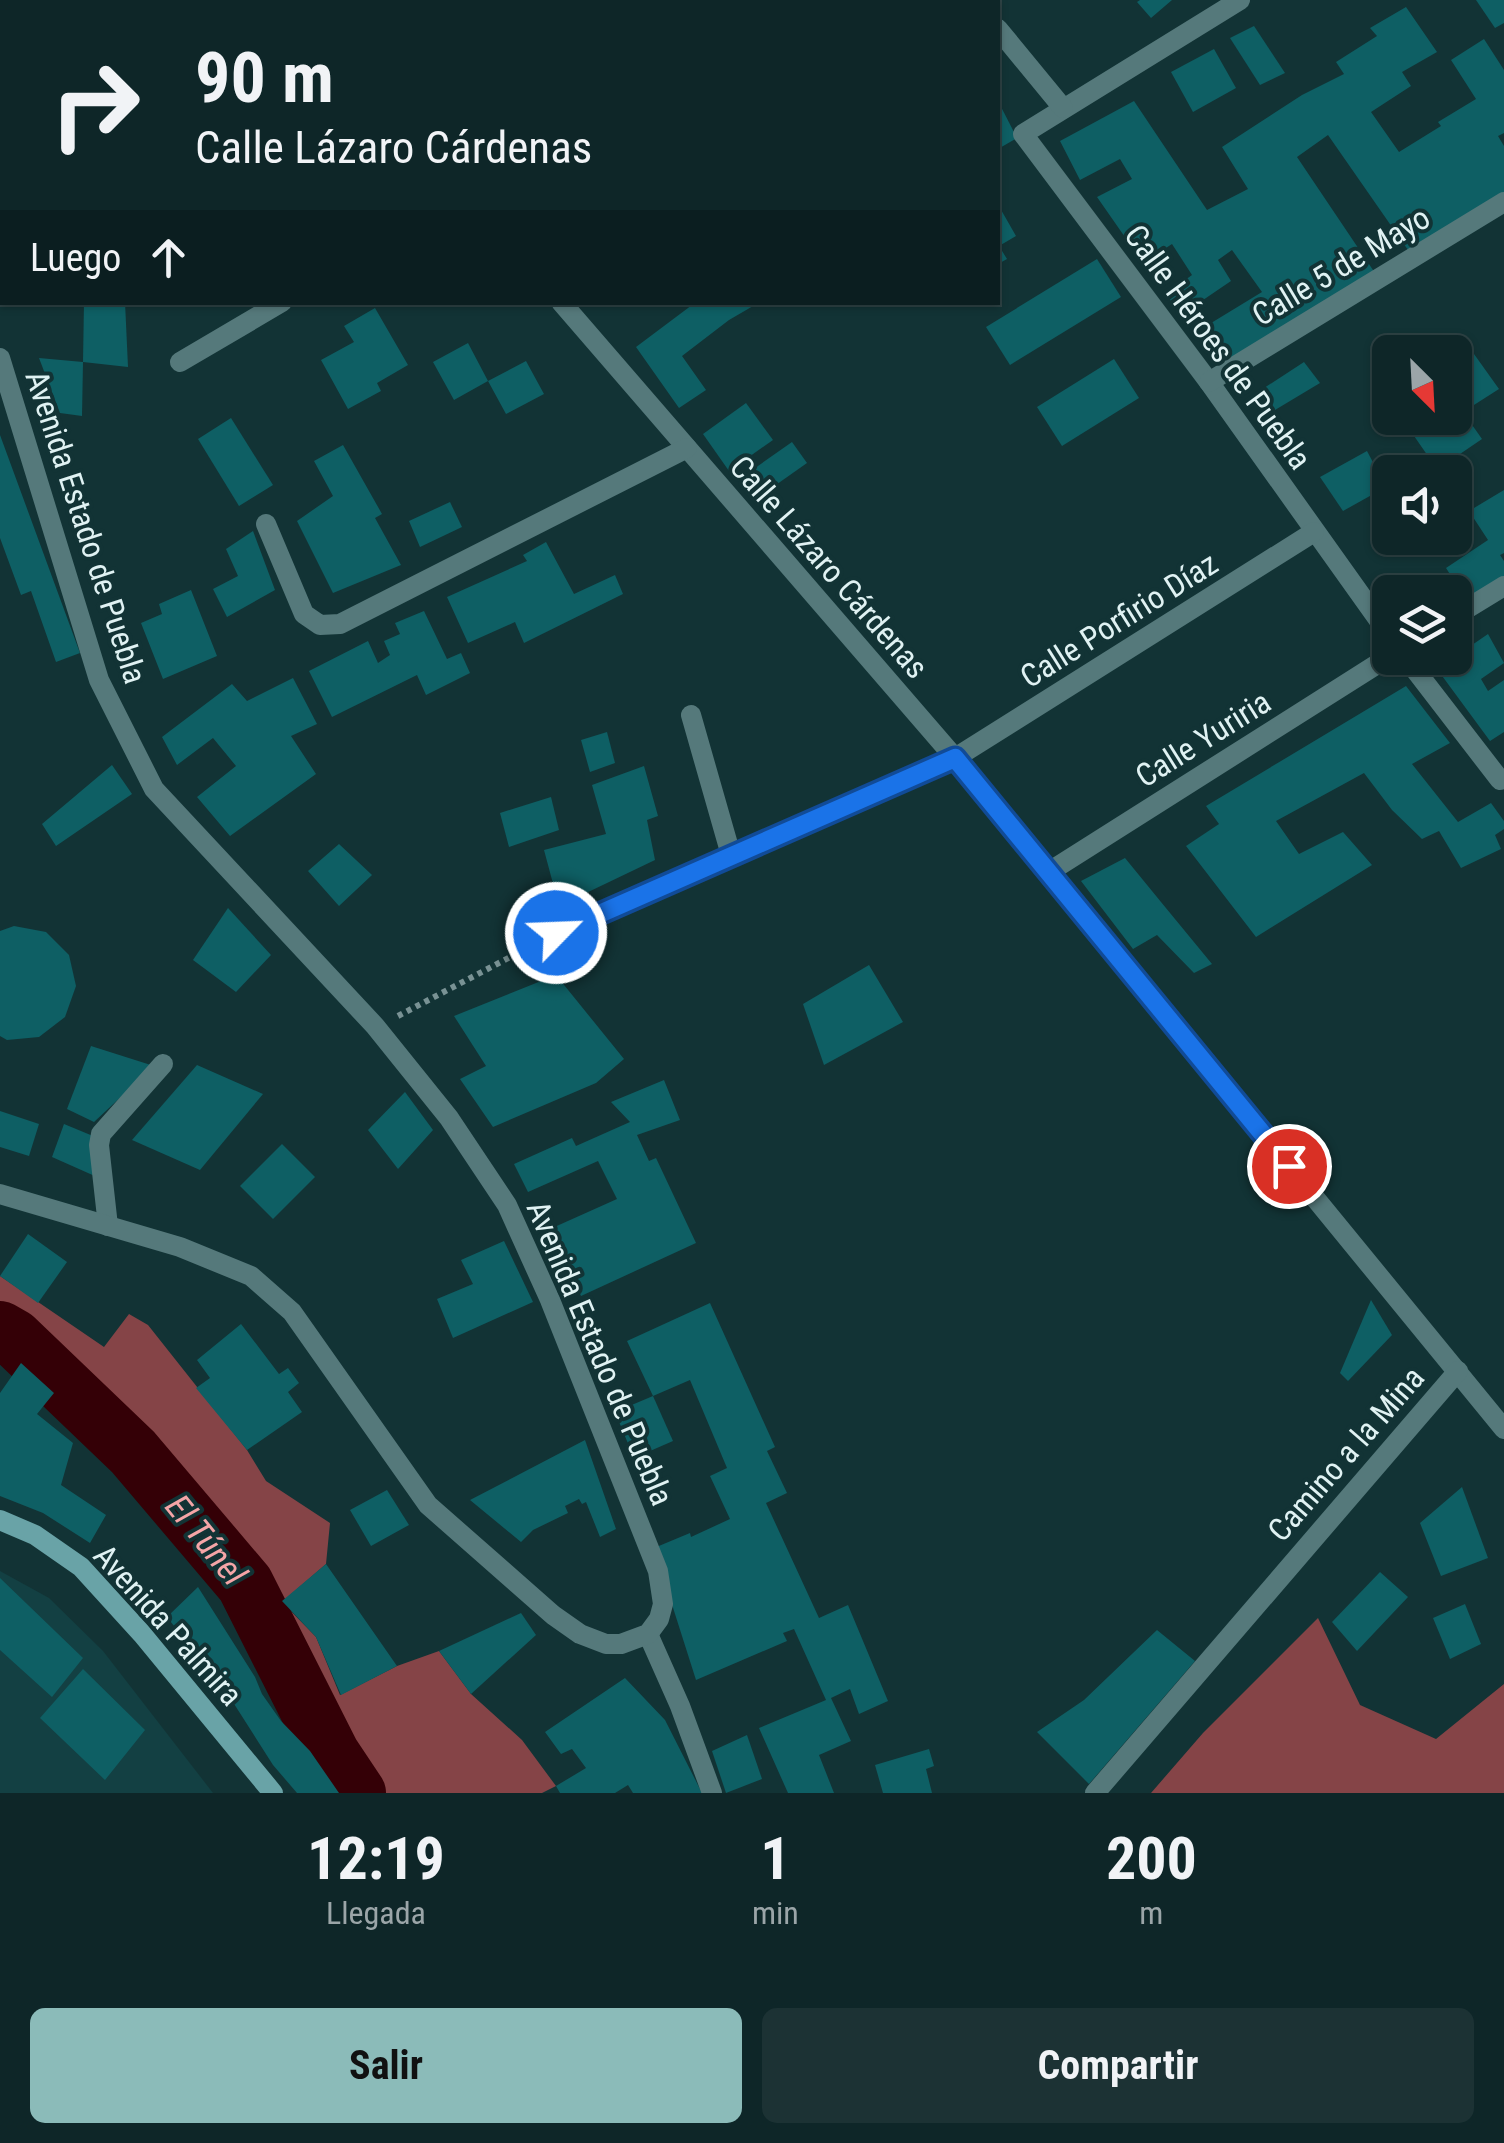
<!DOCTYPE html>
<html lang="es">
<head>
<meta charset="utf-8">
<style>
  :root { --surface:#0e2628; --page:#1c3234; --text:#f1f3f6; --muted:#9ba5a8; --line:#2e4345; --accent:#8bbbb9 }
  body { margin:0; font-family:"Roboto Condensed",sans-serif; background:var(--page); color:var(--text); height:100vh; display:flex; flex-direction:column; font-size:38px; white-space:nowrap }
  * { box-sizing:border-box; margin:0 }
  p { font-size:32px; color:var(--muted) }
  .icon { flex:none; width:55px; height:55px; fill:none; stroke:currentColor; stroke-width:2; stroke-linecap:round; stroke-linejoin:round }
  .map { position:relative; height:1793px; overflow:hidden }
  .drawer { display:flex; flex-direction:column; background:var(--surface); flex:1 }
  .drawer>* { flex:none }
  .banner { position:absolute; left:0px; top:0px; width:1000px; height:305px; box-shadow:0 2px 8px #0004,0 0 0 2px var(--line); background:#0e2628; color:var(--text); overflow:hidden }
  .needle { width:65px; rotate:156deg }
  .tools { position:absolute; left:1372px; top:335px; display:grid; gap:20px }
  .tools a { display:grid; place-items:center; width:100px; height:100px; border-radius:15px; background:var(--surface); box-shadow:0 2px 8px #0004,0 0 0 2px var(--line); font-size:50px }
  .pin { position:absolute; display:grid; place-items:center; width:85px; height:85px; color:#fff; margin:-42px; border:5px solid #fff; border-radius:50%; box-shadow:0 2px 10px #0007 }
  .me { position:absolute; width:110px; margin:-55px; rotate:66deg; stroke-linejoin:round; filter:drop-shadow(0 0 8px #0008) }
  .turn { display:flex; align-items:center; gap:35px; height:210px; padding:0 30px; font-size:45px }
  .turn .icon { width:130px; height:130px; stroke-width:2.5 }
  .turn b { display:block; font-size:70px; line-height:85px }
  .then { display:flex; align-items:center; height:95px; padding:0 30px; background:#0003; gap:20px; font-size:38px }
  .eta { display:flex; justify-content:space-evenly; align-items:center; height:170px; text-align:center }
  .eta b { font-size:60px; font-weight:700; line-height:70px }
  .cta { display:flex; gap:20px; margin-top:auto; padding:20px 30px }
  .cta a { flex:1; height:115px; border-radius:15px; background:var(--accent); color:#111; font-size:40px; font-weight:700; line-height:115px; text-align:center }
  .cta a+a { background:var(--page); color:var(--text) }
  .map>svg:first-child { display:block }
  .built { fill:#134043 }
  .forest { fill:#854447 }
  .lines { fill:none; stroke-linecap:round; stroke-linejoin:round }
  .river { stroke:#340006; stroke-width:58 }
  .building { fill:#0e5f64 }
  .path { stroke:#799294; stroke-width:6; stroke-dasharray:5 5; stroke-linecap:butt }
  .minor { stroke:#55797b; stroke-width:20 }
  .tertiary { stroke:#55797b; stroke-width:20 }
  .secondary { stroke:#69a3a7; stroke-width:20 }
  .route-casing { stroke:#114b97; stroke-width:25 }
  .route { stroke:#1a73e8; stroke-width:18 }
  .labels { text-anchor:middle; stroke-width:8; stroke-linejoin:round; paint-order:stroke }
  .street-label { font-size:32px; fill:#e0f2f3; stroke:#123335 }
  .water-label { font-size:35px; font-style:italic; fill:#f5a5a7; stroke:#123335 }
</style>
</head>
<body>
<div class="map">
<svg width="1504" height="1793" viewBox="0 0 1504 1793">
  <rect width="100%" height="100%" fill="#123335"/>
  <path class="built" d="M 0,1571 L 49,1598 L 103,1651 L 213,1793 L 0,1793 Z"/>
  <g class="forest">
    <path d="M 0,1276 L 104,1347 L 129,1314 L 148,1325 L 247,1450 L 266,1481 L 330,1523 L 326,1564 L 282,1602 L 316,1637 L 340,1695 L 397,1666 L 439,1651 L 471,1694 L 522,1740 L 556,1786 L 542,1793 L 339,1793 L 310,1750 L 303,1725 L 245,1614 L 172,1520 L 105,1444 L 54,1393 L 0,1349 Z"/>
    <path d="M 1318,1618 L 1360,1705 L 1436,1739 L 1504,1684 L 1504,1793 L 1151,1793 L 1203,1733 Z"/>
  </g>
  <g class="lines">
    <path class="river" d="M 0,1330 L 14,1338 L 133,1452 L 245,1584 L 331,1754 L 357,1793"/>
  </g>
  <g class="building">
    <path d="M 1140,0 L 1172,0 L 1151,18 L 1137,2 Z"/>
    <path d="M 1476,0 L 1504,0 L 1504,23 L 1495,28 Z"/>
    <path d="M 1406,7 L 1437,52 L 1402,72 L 1411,86 L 1371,112 L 1399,152 L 1441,126 L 1438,122 L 1476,99 L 1451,60 L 1484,39 L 1504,70 L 1504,133 L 1498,136 L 1504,146 L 1504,193 L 1408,250 L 1328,135 L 1297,157 L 1375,273 L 1221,368 L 1198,331 L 1262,292 L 1232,250 L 1218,260 L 1231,281 L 1181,315 L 1166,294 L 1192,275 L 1172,244 L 1143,263 L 1097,197 L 1132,179 L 1120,159 L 1080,180 L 1060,141 L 1134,101 L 1207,210 L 1248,189 L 1222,147 L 1302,95 L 1344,74 L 1336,62 L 1377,36 L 1370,28 Z"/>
    <path d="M 1254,26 L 1285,73 L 1260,85 L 1230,38 Z"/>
    <path d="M 1214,49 L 1236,88 L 1193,112 L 1171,72 Z"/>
    <path d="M 998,101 L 1017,138 L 998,149 Z"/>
    <path d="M 1000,208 L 1016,236 L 999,246 L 1007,259 L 998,264 Z"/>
    <path d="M 1097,259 L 1121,297 L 1010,365 L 986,327 Z"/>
    <path d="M 84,302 L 125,302 L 128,367 L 83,362 Z"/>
    <path d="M 696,302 L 760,302 L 729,320 L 682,356 L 706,390 L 679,408 L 636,347 Z"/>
    <path d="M 375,308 L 408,365 L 377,383 L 381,391 L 348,409 L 321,360 L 354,342 L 344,326 Z"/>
    <path d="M 468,343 L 488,381 L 526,361 L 544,394 L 506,414 L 488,381 L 454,400 L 433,362 Z"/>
    <path d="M 1474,354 L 1499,389 L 1463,412 L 1482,439 L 1438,469 L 1440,472 L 1409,472 L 1430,459 L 1412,433 L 1434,418 L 1455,418 L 1455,366 Z"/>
    <path d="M 39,358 L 83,362 L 82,416 L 60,413 Z"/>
    <path d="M 1114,359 L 1139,398 L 1062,446 L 1037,407 Z"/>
    <path d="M 1304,362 L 1320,383 L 1275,410 L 1261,390 Z"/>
    <path d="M 746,403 L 773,440 L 729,471 L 703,434 Z"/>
    <path d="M 231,418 L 273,485 L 239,506 L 198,439 Z"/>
    <path d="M 0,435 L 80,653 L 56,662 L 31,591 L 21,595 L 0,538 Z"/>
    <path d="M 792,442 L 807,463 L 753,501 L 738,480 Z"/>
    <path d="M 343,445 L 382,514 L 375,518 L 401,565 L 333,593 L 297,521 L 333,496 L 314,461 Z"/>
    <path d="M 1367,451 L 1386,487 L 1343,511 L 1320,477 Z"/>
    <path d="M 1504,490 L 1504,553 L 1500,555 L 1504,561 L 1504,580 L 1469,604 L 1446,568 L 1488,540 L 1469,511 Z"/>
    <path d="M 1455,493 L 1469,511 L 1455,520 Z"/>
    <path d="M 450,502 L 462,527 L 420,547 L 409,521 Z"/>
    <path d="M 253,531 L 275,590 L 227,617 L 213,589 L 238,576 L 226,549 Z"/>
    <path d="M 546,542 L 574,594 L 615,575 L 623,594 L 524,643 L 515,622 L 468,643 L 447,597 L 527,561 L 523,555 Z"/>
    <path d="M 1420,575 L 1431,592 L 1391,592 Z"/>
    <path d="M 191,590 L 217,656 L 163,679 L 141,623 L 162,614 L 159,604 Z"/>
    <path d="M 424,611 L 447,659 L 461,653 L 470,673 L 426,695 L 417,675 L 332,717 L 309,671 L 368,641 L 378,663 L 390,655 L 384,641 L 400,634 L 395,623 Z"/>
    <path d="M 1488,634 L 1504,663 L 1481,679 L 1488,691 L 1504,680 L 1504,732 L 1490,741 L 1437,669 Z"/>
    <path d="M 293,678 L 317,724 L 291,736 L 316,774 L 230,836 L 197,797 L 236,766 L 213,738 L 177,765 L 162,737 L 232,684 L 247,701 Z"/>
    <path d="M 1406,686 L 1450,743 L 1412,764 L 1458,822 L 1491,803 L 1504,821 L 1504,829 L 1495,835 L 1501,849 L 1461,868 L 1439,831 L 1422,839 L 1392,810 L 1364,773 L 1276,821 L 1299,854 L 1343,832 L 1372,865 L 1256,937 L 1186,846 L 1219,824 L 1206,806 Z"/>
    <path d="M 607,732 L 615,763 L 590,772 L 581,740 Z"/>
    <path d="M 112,765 L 132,794 L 56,846 L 42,824 Z"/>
    <path d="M 644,766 L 658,816 L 647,820 L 655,860 L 559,906 L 544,850 L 606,834 L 592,785 Z"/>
    <path d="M 551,797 L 559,830 L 509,847 L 500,813 Z"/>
    <path d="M 339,844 L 372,875 L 339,906 L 308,871 Z"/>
    <path d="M 1125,858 L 1161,902 L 1212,964 L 1194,973 L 1157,935 L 1133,949 L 1081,881 Z"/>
    <path d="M 228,908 L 271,955 L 236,992 L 193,960 Z"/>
    <path d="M 14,926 L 46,932 L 69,955 L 76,986 L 65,1017 L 39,1037 L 7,1040 L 0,1036 L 0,931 Z"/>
    <path d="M 869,965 L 903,1022 L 824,1065 L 803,1004 Z"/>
    <path d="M 556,975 L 624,1059 L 596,1083 L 493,1127 L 460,1079 L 486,1066 L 454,1016 Z"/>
    <path d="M 91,1046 L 154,1066 L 94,1122 L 67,1109 Z"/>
    <path d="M 197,1065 L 263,1094 L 200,1170 L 132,1140 Z"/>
    <path d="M 664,1080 L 680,1120 L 637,1135 L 649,1161 L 656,1158 L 696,1243 L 581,1296 L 550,1229 L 617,1199 L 598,1161 L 528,1192 L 514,1164 L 572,1138 L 576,1146 L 630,1122 L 611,1102 Z"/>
    <path d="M 405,1092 L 433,1130 L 398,1169 L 368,1130 Z"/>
    <path d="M 0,1111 L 39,1124 L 29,1156 L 0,1147 Z"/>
    <path d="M 64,1124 L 93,1136 L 97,1177 L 52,1157 Z"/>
    <path d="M 282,1144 L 315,1177 L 273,1219 L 240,1186 Z"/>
    <path d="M 28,1234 L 67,1262 L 38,1303 L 0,1276 Z"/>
    <path d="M 504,1241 L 533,1302 L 453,1338 L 437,1299 L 473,1284 L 461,1260 Z"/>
    <path d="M 1371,1300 L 1392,1335 L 1348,1381 L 1340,1373 Z"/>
    <path d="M 710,1303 L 775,1447 L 767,1451 L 787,1493 L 766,1503 L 819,1618 L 848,1605 L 888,1701 L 859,1714 L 850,1689 L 831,1698 L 851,1741 L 819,1755 L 834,1793 L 788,1793 L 759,1728 L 826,1700 L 794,1629 L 783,1633 L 787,1641 L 696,1680 L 654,1548 L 690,1533 L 691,1537 L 730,1519 L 710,1476 L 727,1468 L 690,1380 L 653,1396 L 627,1341 Z"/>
    <path d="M 241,1324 L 279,1374 L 288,1368 L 299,1383 L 288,1392 L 302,1412 L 247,1450 L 196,1388 L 210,1378 L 197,1360 Z"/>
    <path d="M 21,1363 L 54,1393 L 37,1414 L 73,1443 L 61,1485 L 106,1515 L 90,1543 L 43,1513 L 0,1496 L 0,1393 Z"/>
    <path d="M 653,1396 L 673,1441 L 634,1458 L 615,1412 Z"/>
    <path d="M 585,1440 L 616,1529 L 600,1537 L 586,1502 L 582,1504 L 579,1499 L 565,1506 L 568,1513 L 533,1530 L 521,1542 L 470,1500 Z"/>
    <path d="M 1462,1487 L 1488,1558 L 1441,1576 L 1420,1523 Z"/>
    <path d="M 387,1490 L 409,1525 L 371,1546 L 350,1510 Z"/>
    <path d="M 326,1564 L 397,1666 L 341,1695 L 316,1637 L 282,1601 Z"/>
    <path d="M 1380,1572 L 1408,1597 L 1357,1651 L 1332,1622 Z"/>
    <path d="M 0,1578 L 83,1658 L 52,1697 L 0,1650 Z"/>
    <path d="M 198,1587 L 255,1677 L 262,1694 L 281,1721 L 310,1751 L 339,1793 L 297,1793 L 273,1765 L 229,1696 L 167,1617 Z"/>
    <path d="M 1465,1604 L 1481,1644 L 1450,1659 L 1433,1618 Z"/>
    <path d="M 521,1613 L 536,1635 L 471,1694 L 439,1651 Z"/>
    <path d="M 1157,1630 L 1195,1661 L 1089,1784 L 1037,1732 L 1084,1700 Z"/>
    <path d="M 83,1669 L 145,1730 L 105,1780 L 40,1718 Z"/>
    <path d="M 625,1678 L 665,1720 L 702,1793 L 633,1793 L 628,1785 L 615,1793 L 560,1793 L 556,1786 L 586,1768 L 572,1749 L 561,1754 L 545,1732 Z"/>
    <path d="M 747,1735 L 762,1779 L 726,1793 L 712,1751 Z"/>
    <path d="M 929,1749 L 934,1766 L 926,1769 L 932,1793 L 883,1793 L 875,1765 Z"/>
  </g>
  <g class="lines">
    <path class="path" d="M 398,1016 L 537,943"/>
    <g class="minor">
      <path d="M 306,0 L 308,2"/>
      <path d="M 684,0 L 686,2"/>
      <path d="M 973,0 L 975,2"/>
      <path d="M 1240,0 L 1023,134 L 1209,382 L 1390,636"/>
      <path d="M 467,2 L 472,0"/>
      <path d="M 998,29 L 1063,108"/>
      <path d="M 561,302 L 955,758 L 1504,1429"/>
      <path d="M 180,362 L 282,302"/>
      <path d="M 1209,382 L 1504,202"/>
      <path d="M 266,524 L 304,614 L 320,625 L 340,624 L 687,448"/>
      <path d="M 1455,616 L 1504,586"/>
      <path d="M 1406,658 L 1500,780"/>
      <path d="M 691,715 L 731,855"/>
      <path d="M 1049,872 L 1390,656"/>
      <path d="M 555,933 L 955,758 L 1314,532"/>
      <path d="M 108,1226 L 99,1145 L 101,1134 L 163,1064"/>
      <path d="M 648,1634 L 680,1706 L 712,1793"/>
      <path d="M 1095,1793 L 1458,1371"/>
    </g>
    <path class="tertiary" d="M 0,358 L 99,680 L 154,789 L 375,1026 L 449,1118 L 507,1205 L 550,1300 L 658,1571 L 663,1604 L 659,1619 L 648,1634 L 621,1644 L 606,1644 L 580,1634 L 553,1615 L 428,1505 L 292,1312 L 251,1276 L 180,1247 L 0,1194"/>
    <path class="secondary" d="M 0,1520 L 35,1535 L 81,1567 L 142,1634 L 273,1793"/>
  </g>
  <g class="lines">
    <g class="route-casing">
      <path id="route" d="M 556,933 L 955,758 L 1289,1166"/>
    </g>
    <use href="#route" class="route"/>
  </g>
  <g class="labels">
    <g class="street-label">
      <text transform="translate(1341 266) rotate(-31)" y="11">Calle 5 de Mayo</text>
      <text transform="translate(1218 347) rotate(54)" y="11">Calle Héroes de Puebla</text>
      <text transform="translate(86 527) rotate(72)" y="11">Avenida Estado de Puebla</text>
      <text transform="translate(829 567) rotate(49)" y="11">Calle Lázaro Cárdenas</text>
      <text transform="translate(1119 620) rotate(-32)" y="11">Calle Porfirio Díaz</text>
      <text transform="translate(1203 739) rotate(-32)" y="11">Calle Yuriria</text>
      <text transform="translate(600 1353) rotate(67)" y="11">Avenida Estado de Puebla</text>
      <text transform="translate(1346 1454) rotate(-49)" y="11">Camino a la Mina</text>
      <text transform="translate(168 1625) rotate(48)" y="11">Avenida Palmira</text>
    </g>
    <g class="water-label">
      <text transform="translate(206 1540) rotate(51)" y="12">El Túnel</text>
    </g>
  </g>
</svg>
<div class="tools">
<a><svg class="needle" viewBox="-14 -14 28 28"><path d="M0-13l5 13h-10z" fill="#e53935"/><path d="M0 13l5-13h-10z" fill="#9ba5a8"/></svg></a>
<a><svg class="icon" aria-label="sound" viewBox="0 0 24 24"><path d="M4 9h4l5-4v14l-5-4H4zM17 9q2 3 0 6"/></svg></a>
<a><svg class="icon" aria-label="layers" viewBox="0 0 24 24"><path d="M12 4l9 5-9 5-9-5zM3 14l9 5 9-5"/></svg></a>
</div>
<div class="pin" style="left:1289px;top:1166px;background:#d93025"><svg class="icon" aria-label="arrive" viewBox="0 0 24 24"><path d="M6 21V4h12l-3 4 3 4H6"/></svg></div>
<svg class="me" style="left:556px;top:933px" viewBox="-20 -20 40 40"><circle r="17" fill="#1a73e8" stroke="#fff" stroke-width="3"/><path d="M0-11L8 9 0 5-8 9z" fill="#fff"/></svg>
<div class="banner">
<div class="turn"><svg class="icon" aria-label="right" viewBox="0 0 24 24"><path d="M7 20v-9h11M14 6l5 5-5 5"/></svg><div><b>90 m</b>Calle Lázaro Cárdenas</div></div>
<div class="then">Luego<svg class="icon" aria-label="ahead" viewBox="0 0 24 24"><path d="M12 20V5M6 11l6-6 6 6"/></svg></div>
</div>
</div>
<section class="drawer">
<div class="eta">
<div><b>12:19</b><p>Llegada</p></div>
<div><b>1</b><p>min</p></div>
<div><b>200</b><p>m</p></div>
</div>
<div class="cta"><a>Salir</a><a>Compartir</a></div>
</section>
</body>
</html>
